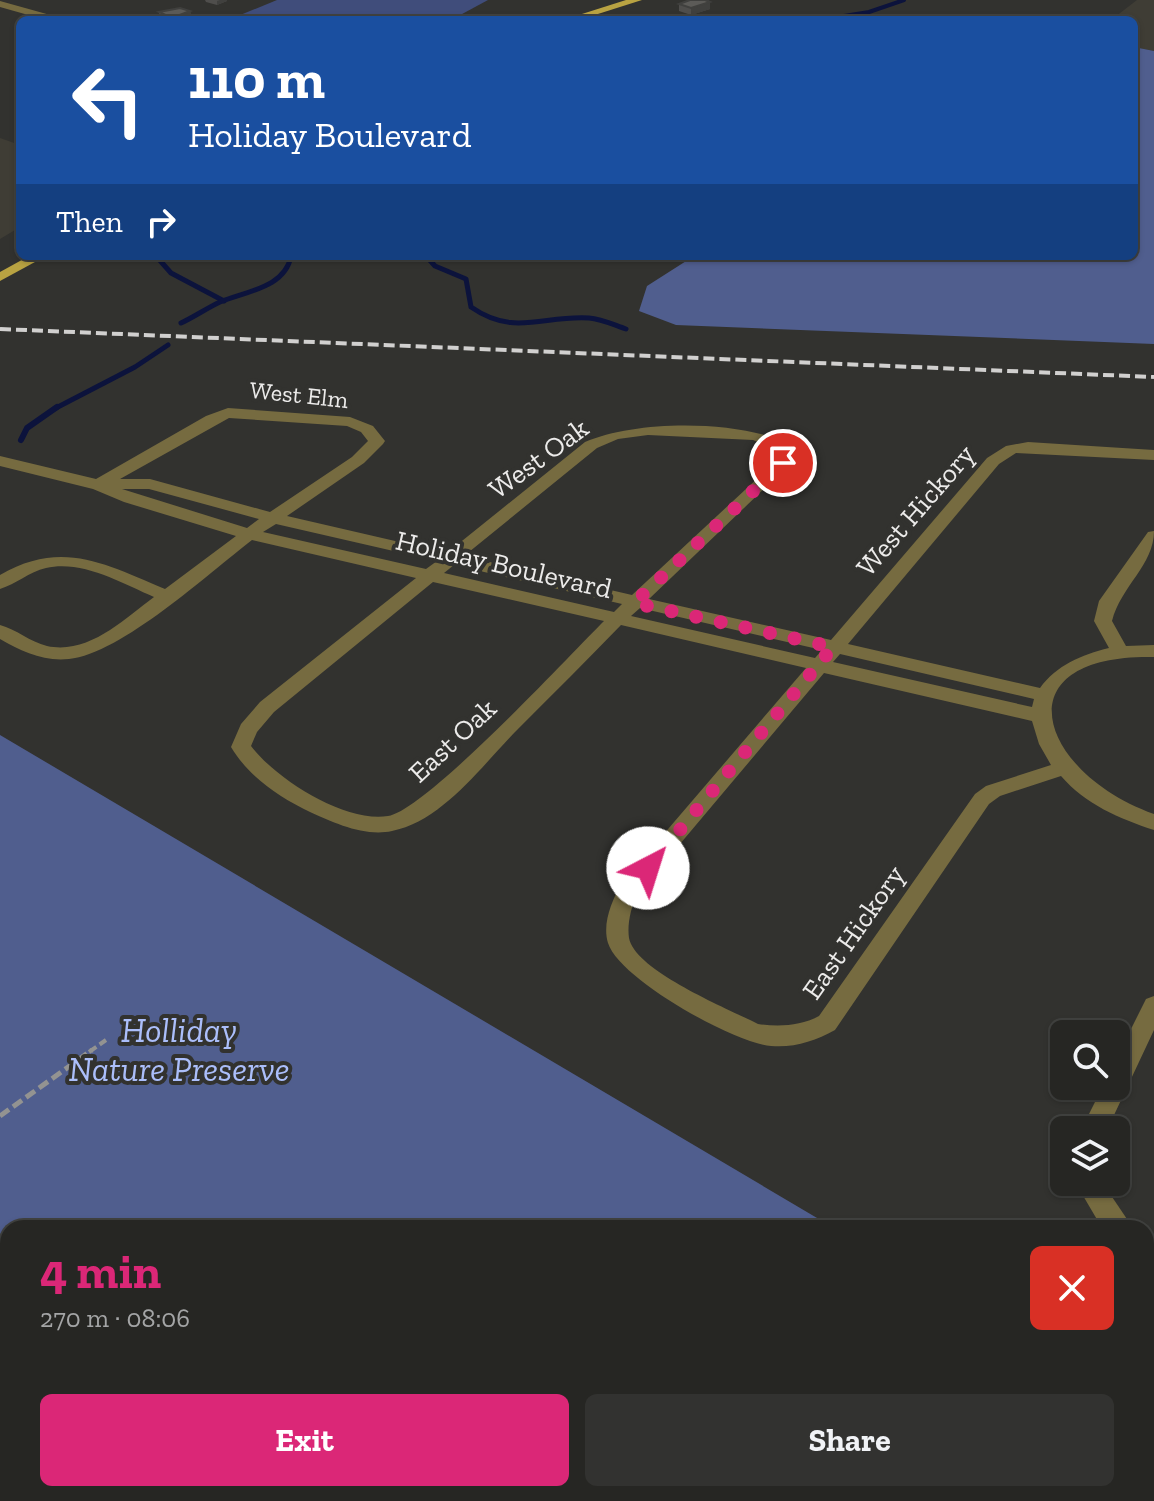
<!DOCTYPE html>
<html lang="en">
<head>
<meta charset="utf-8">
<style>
  :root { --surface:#262623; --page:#323230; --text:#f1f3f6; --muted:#a4a5a6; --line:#424341; --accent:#db2777 }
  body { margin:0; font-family:"Zilla Slab",serif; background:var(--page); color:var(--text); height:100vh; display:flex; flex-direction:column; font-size:30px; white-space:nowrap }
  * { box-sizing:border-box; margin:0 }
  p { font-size:26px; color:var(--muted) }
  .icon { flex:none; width:44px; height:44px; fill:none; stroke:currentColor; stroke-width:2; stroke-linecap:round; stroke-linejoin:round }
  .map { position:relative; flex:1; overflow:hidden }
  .details { position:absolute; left:0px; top:1220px; width:1154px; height:282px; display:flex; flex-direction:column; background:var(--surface); border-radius:24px 24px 0 0; box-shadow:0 2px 6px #0004,0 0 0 2px var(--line) }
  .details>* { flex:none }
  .top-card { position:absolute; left:16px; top:16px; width:1122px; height:244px; border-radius:12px; box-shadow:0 2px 6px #0004,0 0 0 2px var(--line); background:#1a4fa0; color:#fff; overflow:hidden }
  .buttons { position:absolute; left:1050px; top:1020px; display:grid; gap:16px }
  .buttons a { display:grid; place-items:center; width:80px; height:80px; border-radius:12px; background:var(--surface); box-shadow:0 2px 6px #0004,0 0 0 2px var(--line); font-size:40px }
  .pin { position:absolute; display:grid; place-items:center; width:68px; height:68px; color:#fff; margin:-34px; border:4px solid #fff; border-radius:50%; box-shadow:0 2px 8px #0007 }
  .me { position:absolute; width:88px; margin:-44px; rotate:40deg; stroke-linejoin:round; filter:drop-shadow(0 0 6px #0008) }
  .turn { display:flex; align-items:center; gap:28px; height:168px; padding:0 40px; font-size:36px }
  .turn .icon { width:104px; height:104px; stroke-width:2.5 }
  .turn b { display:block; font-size:56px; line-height:68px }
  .then { display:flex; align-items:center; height:76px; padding:0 40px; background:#0003; gap:16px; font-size:30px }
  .round { display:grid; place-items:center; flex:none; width:84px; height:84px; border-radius:12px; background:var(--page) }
  .headline { display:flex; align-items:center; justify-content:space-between; height:136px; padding:0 40px }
  h1 { font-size:48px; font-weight:800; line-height:60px; color:var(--accent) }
  .cta { display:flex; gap:16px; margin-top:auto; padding:16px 40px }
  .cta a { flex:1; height:92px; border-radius:12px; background:var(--accent); color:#fff; font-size:32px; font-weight:800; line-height:92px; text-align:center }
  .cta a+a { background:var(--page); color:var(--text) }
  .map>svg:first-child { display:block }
  .built { fill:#3f3d35 }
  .green { fill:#404d7b }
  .forest { fill:#505e8e }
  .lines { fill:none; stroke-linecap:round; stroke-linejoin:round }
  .stream-far2 { stroke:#0c133c; stroke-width:4 }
  .stream-far1 { stroke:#0c133c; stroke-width:5 }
  .stream { stroke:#0c133c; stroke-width:6 }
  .path-far1 { stroke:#939391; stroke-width:4; stroke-dasharray:9 4; stroke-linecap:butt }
  .path { stroke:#939391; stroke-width:5; stroke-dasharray:11 5; stroke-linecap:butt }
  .minor { fill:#766b40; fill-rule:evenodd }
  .major { fill:#b9a342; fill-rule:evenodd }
  .rail { stroke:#d1d0cf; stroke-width:4; stroke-dasharray:11 5; stroke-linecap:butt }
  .wall { fill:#4f4e4c }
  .shaded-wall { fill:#40403e }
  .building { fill:#5c5b58; stroke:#40403e; stroke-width:2 }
  .route { stroke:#db2777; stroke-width:14; stroke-dasharray:0 25.2 }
  .labels { text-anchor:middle; stroke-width:8; stroke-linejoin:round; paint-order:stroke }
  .far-street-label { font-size:24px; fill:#ecebea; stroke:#32322f }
  .street-label { font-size:28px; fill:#ecebea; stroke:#32322f }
  .near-park-label { font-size:34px; font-style:italic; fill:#abbefa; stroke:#32322f }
</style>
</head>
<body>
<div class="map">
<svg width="1154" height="1501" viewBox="0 0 1154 1501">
  <rect width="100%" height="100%" fill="#32322f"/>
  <g class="built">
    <path d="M 1137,0 L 1154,0 L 1154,51 L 1134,47 L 1134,20 L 1111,20 Z"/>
    <path d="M 0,138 L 20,145 L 20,227 L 0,239 Z"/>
  </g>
  <path class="green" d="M 277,0 L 488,0 L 451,20 L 228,20 Z"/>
  <g class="forest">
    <path d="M 1134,47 L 1154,51 L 1154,344 L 676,325 L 639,311 L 647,286 L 694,256 L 1134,256 Z"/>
    <path d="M 0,735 L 834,1228 L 8,1228 L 8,1494 L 1146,1494 L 1146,1412 L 1154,1417 L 1154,1501 L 0,1501 Z"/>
  </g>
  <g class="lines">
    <path class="stream-far2" d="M 819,20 L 869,12 L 904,0"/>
    <g class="stream-far1">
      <path d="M 156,256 L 171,273 L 224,301"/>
      <path d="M 426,256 L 435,266 L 466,279 L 471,307 C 514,337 543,315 589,318 C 602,319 614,325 626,329"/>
      <path d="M 181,323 C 194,317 207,308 220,302 C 246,291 285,288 291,256"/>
      <path d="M 54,409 L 135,367 L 168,345"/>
    </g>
    <path class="stream" d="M 21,440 L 27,428 L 57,407"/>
    <path class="path-far1" d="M 89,1052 L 106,1040"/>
    <path class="path" d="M 0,1116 L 92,1050"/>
    <g class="minor">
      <path d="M 0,1 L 61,18 L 62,20 L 46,20 L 0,7 Z"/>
      <path d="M 228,408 L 350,417 L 373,426 L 385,441 L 383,444 L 364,463 L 287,516 L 447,553 L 585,442 C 636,420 734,420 785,442 L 791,463 L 649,599 L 831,640 L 987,458 L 1006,446 L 1028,442 L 1154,450 L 1154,460 L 1016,453 L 999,464 L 848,644 L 1040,688 C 1057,665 1081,655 1109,648 L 1094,621 L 1099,601 L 1148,532 L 1154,531 C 1154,565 1121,586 1112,621 L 1126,646 L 1154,645 L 1154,657 C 998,654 1039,773 1154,814 L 1154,830 C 1120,819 1085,804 1061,776 L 1000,796 L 989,804 L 835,1030 C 815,1041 794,1048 771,1046 C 734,1043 619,979 608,943 C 602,923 612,901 621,884 L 806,668 L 621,625 C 587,660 552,695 518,729 C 483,764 443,821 392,831 C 365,837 334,823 310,812 C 279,797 249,777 231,747 L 241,724 L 260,702 L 416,578 L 252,540 C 209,573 121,654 69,659 C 44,662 21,651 0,639 L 0,625 C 16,629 30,642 47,646 C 88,655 123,620 154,597 C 121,583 83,560 46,568 C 29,572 16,584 0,589 L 0,575 C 62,539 105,564 165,589 L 236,536 L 124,502 L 93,489 L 0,466 L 0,456 L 96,479 L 206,416 ZM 229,418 L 347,426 L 361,432 L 368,441 L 352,457 L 270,512 L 150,479 L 120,479 ZM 648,435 L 753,440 L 772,448 L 775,462 L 632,595 L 464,556 L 597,448 L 618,439 ZM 122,489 L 149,489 L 259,519 L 247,528 ZM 276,524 L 437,561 L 426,569 L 263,532 ZM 454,565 L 622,604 L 614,612 L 444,573 ZM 433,582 L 604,621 C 569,656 425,811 388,816 C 345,823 276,779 251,746 L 257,732 L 274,712 ZM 640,608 L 822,650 L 815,658 L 631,616 ZM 840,654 L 1034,699 L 1032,707 L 833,662 ZM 824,673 L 1032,721 L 1039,744 L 1051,765 L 986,786 L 975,794 L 819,1016 C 800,1026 779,1027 758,1024 C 729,1009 635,971 629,938 C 627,924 631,907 637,895 Z"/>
      <path d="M 1154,996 L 1154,1030 L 1107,1130 L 1081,1130 L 1103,1086 L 1116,1086 L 1116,1059 L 1146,999 Z"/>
      <path d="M 1075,1182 L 1102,1182 L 1133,1228 L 1102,1228 Z"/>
      <path d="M 1146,1234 L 1154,1237 L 1154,1264 L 1146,1261 Z"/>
    </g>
    <g class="major">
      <path d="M 626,0 L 642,0 L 579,20 L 563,20 Z"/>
      <path d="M 29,256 L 46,256 L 0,281 L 0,272 Z"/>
    </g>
    <path class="rail" d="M 0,329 L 1154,377"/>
  </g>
  <g class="wall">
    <path d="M 205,0 L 227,0 L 227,1 L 217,5 L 206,2 Z"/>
    <path d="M 690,0 L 709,0 L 710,9 L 691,15 L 679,11 L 679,4 Z"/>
    <path d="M 190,11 L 191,15 L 202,20 L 160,20 L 159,12 Z"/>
  </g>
  <g class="shaded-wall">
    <path d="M 220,0 L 227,0 L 227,1 L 217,5 L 217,1 Z"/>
    <path d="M 705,0 L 709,0 L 709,2 L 710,2 L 710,9 L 691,15 L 691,8 Z"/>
    <path d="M 190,11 L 192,18 L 184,18 L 185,20 L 173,20 L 172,18 Z"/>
  </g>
  <g class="building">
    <path d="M 690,0 L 705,0 L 710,2 L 691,8 L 679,4 Z"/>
    <path d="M 180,8 L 190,11 L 172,18 L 159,12 Z"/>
    <path d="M 192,15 L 201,17 L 195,20 L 184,18 Z"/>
  </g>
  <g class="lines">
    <path class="route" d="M 648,868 L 833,647 L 634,603 L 783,463"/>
  </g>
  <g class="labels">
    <g class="far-street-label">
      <text transform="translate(299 395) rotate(6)" y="8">West Elm</text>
    </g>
    <g class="street-label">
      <text transform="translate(538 458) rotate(-36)" y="10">West Oak</text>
      <text transform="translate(915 510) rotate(-49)" y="10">West Hickory</text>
      <text transform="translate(504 564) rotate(13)" y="10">Holiday Boulevard</text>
      <text transform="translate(452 740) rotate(-43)" y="10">East Oak</text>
      <text transform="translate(853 932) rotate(-55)" y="10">East Hickory</text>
    </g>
    <g class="near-park-label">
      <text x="179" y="1042">Holliday<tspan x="179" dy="39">Nature Preserve</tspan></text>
    </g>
  </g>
</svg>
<div class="buttons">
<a><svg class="icon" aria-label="search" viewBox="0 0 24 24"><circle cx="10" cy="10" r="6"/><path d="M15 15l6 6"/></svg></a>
<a><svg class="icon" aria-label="layers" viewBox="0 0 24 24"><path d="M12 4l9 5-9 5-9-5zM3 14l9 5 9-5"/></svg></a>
</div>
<div class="pin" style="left:783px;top:463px;background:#d93025"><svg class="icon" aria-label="arrive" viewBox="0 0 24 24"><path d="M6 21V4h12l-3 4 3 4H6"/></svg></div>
<svg class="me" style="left:648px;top:868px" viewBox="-20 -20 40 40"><circle r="19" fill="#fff"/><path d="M0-13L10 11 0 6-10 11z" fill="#db2777"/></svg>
<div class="top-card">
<div class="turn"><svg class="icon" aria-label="left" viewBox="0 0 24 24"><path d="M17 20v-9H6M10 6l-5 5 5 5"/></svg><div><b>110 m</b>Holiday Boulevard</div></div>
<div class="then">Then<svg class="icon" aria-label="right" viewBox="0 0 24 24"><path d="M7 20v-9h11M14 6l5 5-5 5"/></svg></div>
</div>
<section class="details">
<div class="headline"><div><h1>4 min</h1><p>270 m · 08:06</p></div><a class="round" style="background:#d93025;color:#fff"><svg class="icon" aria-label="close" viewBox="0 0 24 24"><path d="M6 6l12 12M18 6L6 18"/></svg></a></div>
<div class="cta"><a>Exit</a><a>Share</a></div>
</section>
</div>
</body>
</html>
